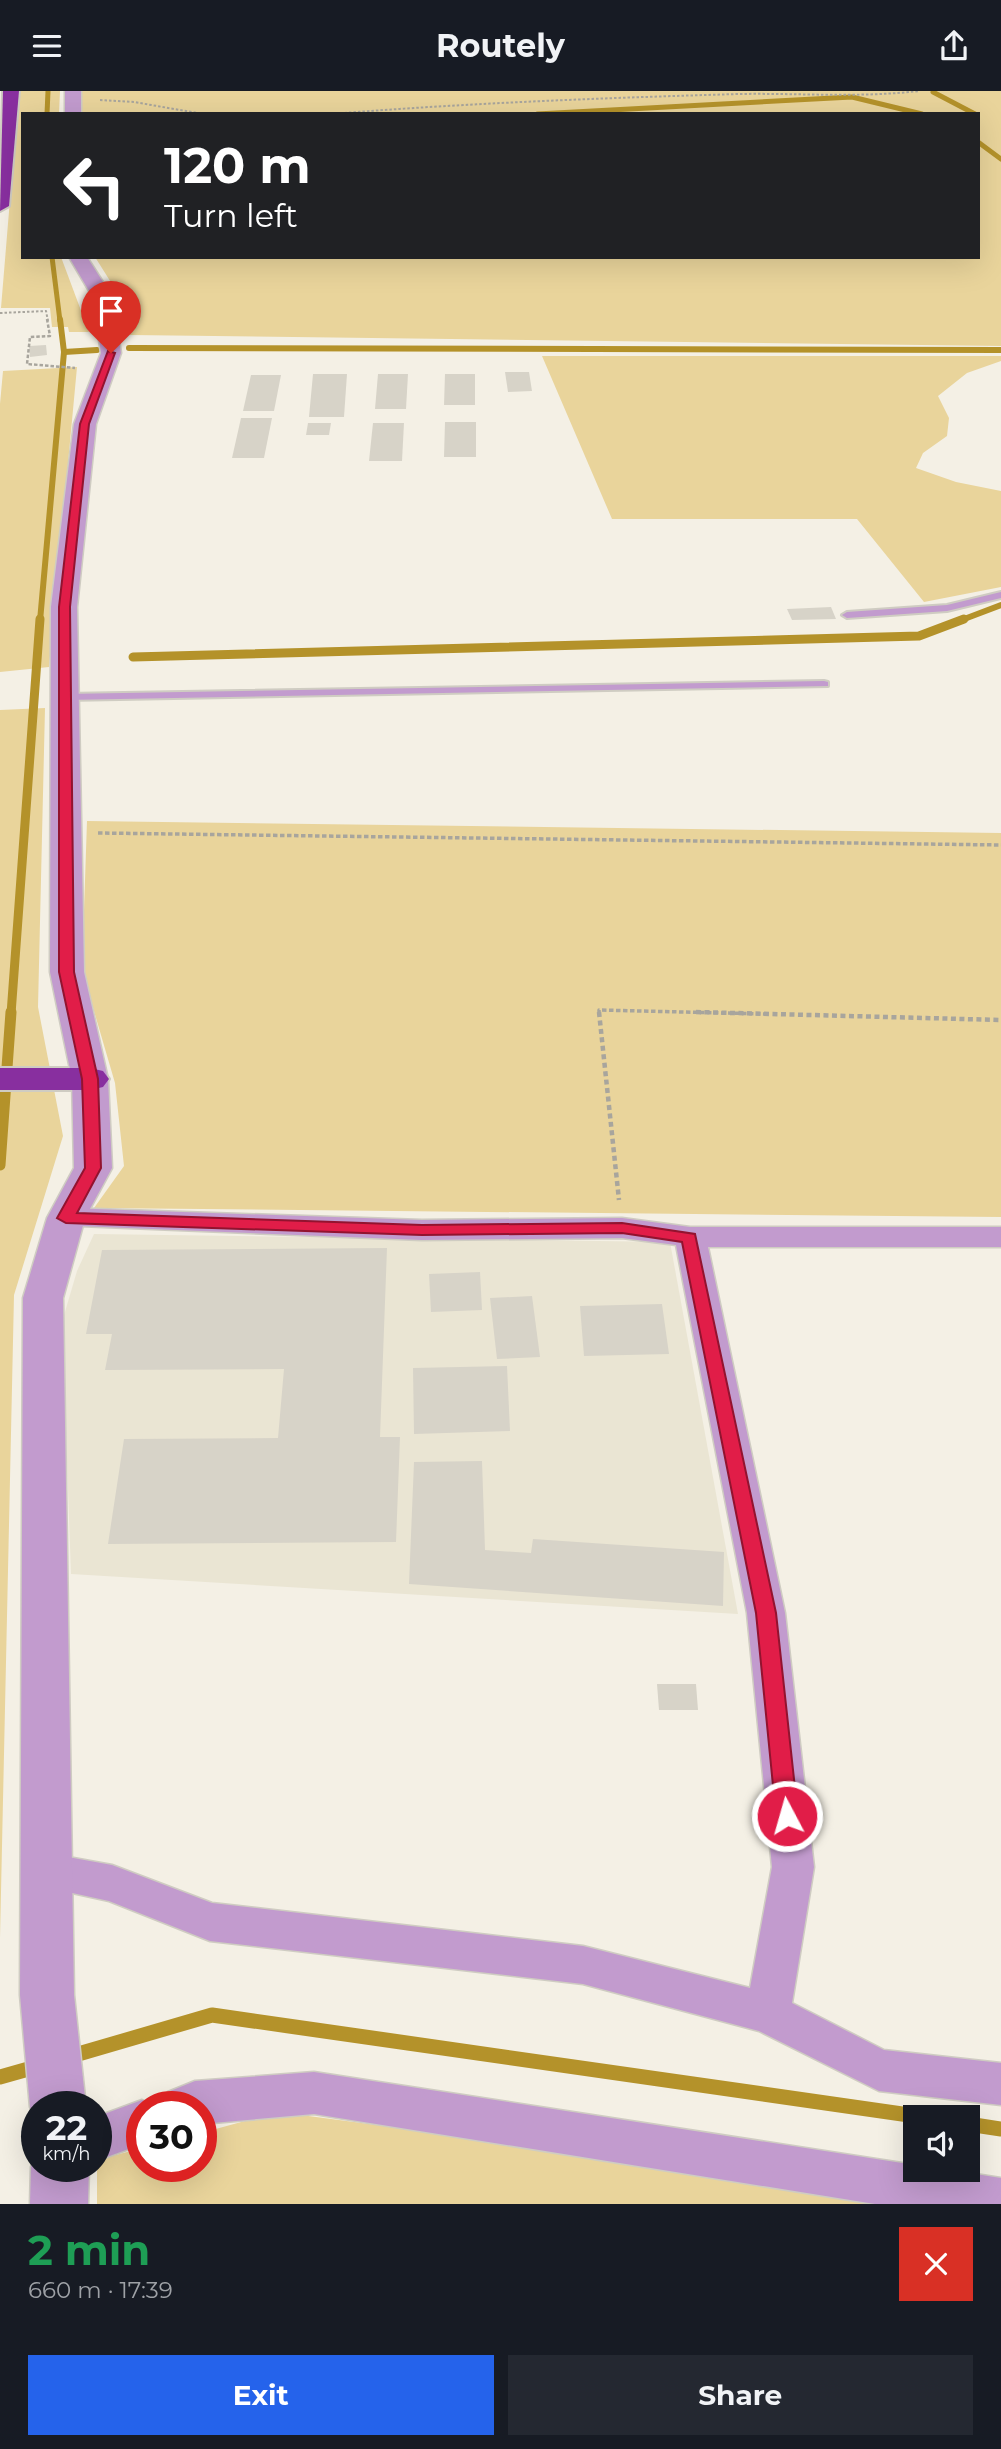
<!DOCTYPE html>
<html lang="en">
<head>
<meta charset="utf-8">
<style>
  :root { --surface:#171b24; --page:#242831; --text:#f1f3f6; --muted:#9ea1a6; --accent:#2563eb }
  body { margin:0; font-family:Montserrat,sans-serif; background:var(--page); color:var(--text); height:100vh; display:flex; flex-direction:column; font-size:26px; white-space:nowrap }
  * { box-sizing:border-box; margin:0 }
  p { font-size:23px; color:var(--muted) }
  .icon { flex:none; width:38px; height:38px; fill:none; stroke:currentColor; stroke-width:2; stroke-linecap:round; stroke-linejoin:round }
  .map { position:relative; height:2113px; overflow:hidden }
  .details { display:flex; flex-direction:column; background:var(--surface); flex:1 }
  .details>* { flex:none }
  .guide { position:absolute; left:21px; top:21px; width:959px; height:147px; border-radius:0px; box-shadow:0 7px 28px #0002; background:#202124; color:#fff; overflow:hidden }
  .controls { position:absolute; left:903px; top:2014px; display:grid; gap:14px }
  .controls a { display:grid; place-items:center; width:77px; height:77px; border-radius:0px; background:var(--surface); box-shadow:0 7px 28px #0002; font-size:35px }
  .speed { position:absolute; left:21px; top:2000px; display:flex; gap:14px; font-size:35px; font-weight:700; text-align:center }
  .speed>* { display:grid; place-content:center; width:91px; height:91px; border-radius:50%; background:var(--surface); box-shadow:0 7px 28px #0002; line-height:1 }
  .speed small { font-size:18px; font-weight:400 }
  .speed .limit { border:10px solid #d22; background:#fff; color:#111 }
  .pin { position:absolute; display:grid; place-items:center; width:60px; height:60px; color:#fff; margin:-72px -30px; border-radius:50% 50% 50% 0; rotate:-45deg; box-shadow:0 0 7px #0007 }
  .pin .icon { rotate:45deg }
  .me { position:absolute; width:77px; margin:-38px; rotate:354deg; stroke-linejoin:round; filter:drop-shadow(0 0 5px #0008) }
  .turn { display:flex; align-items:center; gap:24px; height:147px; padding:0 28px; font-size:32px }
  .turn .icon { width:91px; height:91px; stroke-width:2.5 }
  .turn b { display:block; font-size:49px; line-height:60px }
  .round { display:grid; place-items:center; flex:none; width:74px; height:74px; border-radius:0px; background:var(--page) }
  .overview { display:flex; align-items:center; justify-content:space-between; height:119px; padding:0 28px }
  h1 { font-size:42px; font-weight:700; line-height:52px; color:#1e9e55 }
  .primary-button { display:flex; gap:14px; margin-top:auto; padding:14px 28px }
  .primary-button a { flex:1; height:80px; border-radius:0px; background:var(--accent); color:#fff; font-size:28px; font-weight:700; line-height:80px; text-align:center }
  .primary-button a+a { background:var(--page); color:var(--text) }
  header { display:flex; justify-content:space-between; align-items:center; height:91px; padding:0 28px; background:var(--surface); font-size:32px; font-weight:700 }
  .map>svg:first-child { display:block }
  .built { fill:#eae5d3 }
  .green { fill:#e9d49b }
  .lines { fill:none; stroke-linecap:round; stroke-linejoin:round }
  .stream-far4 { stroke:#b4922a; stroke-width:5 }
  .stream-far3 { stroke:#b4922a; stroke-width:6 }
  .stream-far2 { stroke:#b4922a; stroke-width:9 }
  .stream-far1 { stroke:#b4922a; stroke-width:11 }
  .stream { stroke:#b4922a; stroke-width:15 }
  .building { fill:#d7d3c8 }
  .service-casing { stroke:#cfccc2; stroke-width:4 }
  .minor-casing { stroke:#cfccc2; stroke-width:3 }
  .tertiary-casing { stroke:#cfccc2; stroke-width:3 }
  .motorway-casing { stroke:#cfccc2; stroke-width:4 }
  .path-far3 { stroke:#a8a59d; stroke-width:2; stroke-dasharray:2.5 2; stroke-linecap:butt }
  .path-far2 { stroke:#a8a59d; stroke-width:2.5; stroke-dasharray:3.5 2; stroke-linecap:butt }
  .path-far1 { stroke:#a8a59d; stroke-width:3.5; stroke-dasharray:4.5 2.5; stroke-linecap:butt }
  .path { stroke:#a8a59d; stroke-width:4.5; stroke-dasharray:5 3.5; stroke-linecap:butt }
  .service { fill:#c29bce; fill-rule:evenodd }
  .minor { fill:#c29bce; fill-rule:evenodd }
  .tertiary { fill:#c29bce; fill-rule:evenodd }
  .motorway { fill:#882f9f; fill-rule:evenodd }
  .route { fill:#e11d48; stroke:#92132f; stroke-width:2 }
</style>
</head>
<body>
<header><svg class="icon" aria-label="menu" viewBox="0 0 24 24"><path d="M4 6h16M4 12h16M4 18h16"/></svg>Routely<svg class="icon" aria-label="share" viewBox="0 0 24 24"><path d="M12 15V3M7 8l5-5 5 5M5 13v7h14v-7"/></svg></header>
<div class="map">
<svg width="1001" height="2113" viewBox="0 0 1001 2113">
  <rect width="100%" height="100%" fill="#f4f0e5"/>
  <path class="built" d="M 94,1143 L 670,1151 L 738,1523 L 71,1483 L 62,1231 L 77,1180 Z"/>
  <g class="green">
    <path d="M 19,0 L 60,0 L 59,23 L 23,23 L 23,166 L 61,166 L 89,241 L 69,241 L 68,236 L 52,236 L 50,217 L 1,217 Z"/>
    <path d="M 80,0 L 1001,0 L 1001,255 L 130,244 L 129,220 L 95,166 L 978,166 L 978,23 L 81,23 Z"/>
    <path d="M 542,265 L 1001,265 L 1001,270 L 967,282 L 938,305 L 949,327 L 947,345 L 923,362 L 916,377 L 956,391 L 1001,400 L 1001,496 L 924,511 L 857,428 L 612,428 Z"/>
    <path d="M 77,276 L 49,576 L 0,581 L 0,313 L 3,280 Z"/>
    <path d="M 45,617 L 38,916 L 63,1045 L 14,1204 L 0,1847 L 0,619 Z"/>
    <path d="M 87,730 L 1001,742 L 1001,1126 L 94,1117 L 124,1075 L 115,992 L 82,879 Z"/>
    <path d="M 278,2021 L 969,2112 L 971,2113 L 97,2113 L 97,2069 L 142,2057 L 142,2076 L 201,2076 L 201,2042 Z"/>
  </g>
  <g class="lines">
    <g class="stream-far4">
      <path d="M 933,1 L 975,23"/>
      <path d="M 47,23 L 48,0"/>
      <path d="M 537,23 L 852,6 L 922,23"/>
      <path d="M 978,51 L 1001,68"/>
      <path d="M 52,166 L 60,230"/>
    </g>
    <g class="stream-far3">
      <path d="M 129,257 L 1001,259"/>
      <path d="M 64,261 L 97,259"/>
      <path d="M 40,530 L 64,261 L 60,228"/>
      <path d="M 959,530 L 1001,514"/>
    </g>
    <g class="stream-far2">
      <path d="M 133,566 L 919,545 L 964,528"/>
      <path d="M 11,923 L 40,528"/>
    </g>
    <path class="stream-far1" d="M 0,1074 L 11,921"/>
    <g class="stream">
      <path d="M 68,1966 L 212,1924 L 923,2026"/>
      <path d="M 0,1986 L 39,1975"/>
      <path d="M 968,2033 L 1001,2038"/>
    </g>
  </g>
  <g class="building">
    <path d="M 46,254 L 47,264 L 30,266 L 29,255 Z"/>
    <path d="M 505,281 L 529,281 L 532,300 L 508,301 Z"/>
    <path d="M 313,283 L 347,283 L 344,326 L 309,326 Z"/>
    <path d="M 378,283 L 408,283 L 406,318 L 375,318 Z"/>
    <path d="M 445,283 L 475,283 L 475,314 L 444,314 Z"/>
    <path d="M 251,284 L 281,284 L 274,320 L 243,320 Z"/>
    <path d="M 241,327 L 272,327 L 264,367 L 232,367 Z"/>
    <path d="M 445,331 L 476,331 L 476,366 L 444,366 Z"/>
    <path d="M 308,332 L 331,332 L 329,344 L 306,344 Z"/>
    <path d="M 373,332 L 404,332 L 402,370 L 369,370 Z"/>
    <path d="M 831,516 L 836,528 L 792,529 L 787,518 Z"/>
    <path d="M 387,1157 L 380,1346 L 400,1346 L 396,1451 L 108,1453 L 124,1348 L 278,1347 L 284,1278 L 105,1279 L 112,1243 L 86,1243 L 102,1159 Z"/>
    <path d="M 480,1181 L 482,1219 L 431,1221 L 429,1183 Z"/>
    <path d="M 532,1205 L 540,1266 L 497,1268 L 490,1207 Z"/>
    <path d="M 662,1213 L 669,1263 L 584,1265 L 580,1215 Z"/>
    <path d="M 507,1275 L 510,1340 L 414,1343 L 413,1277 Z"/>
    <path d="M 482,1370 L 485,1459 L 531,1462 L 533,1448 L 724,1461 L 723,1515 L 409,1493 L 414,1371 Z"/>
    <path d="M 657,1593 L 696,1593 L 698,1619 L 659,1619 Z"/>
  </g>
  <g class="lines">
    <g class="service-casing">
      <g id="service">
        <path d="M 1001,501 L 1001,507 L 947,520 L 847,527 L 842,524 L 847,521 L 947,514 Z"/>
        <path d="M 824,590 L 828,591 L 828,595 L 65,609 L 60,606 L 65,603 Z"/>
      </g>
    </g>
    <g class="minor-casing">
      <g id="minor">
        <path d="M 66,1117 L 422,1129 L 622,1127 L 690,1136 L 1001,1136 L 1001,1156 L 708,1156 L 785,1522 L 814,1776 L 792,1912 L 884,1959 L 1001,1972 L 1001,2014 L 879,2000 L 759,1940 L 583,1893 L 210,1850 L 109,1810 L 31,1793 L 25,1780 L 31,1767 L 46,1762 L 112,1774 L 212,1812 L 583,1855 L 750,1897 L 772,1776 L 747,1522 L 676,1154 L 622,1147 L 422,1149 L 55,1134 L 51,1127 L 55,1120 Z"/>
        <path d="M 314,1981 L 915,2074 L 915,2079 L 950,2079 L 1001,2087 L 1001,2113 L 875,2113 L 314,2023 L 201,2033 L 201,2016 L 161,2016 L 168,2001 L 195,1990 Z"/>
        <path d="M 142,2009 L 158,2016 L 142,2016 L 142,2053 L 96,2070 L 96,2026 Z"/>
      </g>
    </g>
    <g class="tertiary-casing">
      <g id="tertiary">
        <rect x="65" y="0" width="16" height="23"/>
        <path d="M 69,166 L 87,166 L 112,205 L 121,262 L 96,333 L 77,516 L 84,881 L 108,988 L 112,1077 L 85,1127 L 63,1207 L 74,1904 L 86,2016 L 37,2016 L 37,2032 L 30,2016 L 20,1904 L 23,1207 L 47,1127 L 74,1077 L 72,988 L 50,881 L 51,516 L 74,333 L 101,262 L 92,205 Z"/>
        <path d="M 37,2063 L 37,2076 L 89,2076 L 88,2113 L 30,2113 L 31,2076 Z"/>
      </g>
    </g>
    <g class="motorway-casing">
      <g id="motorway">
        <path d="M 3,0 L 19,0 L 9,115 L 0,120 Z"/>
        <path d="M 0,977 L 90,977 L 103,980 L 109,988 L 103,996 L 90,999 L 0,999 Z"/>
      </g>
    </g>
    <g class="path-far3">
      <path d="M 100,9 L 134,11 L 203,23"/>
      <path d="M 331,23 C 467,12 603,7 739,3 C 799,2 859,7 919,0"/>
      <path d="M 0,222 L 46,220 L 48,230"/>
    </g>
    <path class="path-far2" d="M 47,228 L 50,245 L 30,246 L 27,273 L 75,277"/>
    <g class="path-far1">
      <path d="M 98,742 L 1001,754"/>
      <path d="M 599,923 L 599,919 L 766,923"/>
    </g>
    <g class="path">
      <path d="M 599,921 L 619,1109"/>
      <path d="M 696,921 L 1001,929"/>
    </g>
    <use href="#service" class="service"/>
    <use href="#minor" class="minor"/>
    <use href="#tertiary" class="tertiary"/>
    <use href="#motorway" class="motorway"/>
  </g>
  <path class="route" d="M 108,260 L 115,262 L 89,333 L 70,516 L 74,881 L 98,988 L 101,1077 L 77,1122 L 422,1134 L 622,1132 L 695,1143 L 776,1522 L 798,1725 L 795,1732 L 787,1734 L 779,1732 L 776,1725 L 756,1522 L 682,1151 L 622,1142 L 422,1144 L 66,1132 L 57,1127 L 85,1077 L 82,988 L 59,881 L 59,516 L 80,333 Z"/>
</svg>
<div class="controls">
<a><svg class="icon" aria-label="sound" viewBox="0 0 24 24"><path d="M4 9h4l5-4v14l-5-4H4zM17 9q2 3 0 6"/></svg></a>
</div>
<div class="speed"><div>22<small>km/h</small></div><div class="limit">30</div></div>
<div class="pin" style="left:111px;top:262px;background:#d93025"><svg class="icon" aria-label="arrive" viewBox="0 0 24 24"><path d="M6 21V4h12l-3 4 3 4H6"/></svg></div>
<svg class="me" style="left:787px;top:1725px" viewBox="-20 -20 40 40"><circle r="17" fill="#e11d48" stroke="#fff" stroke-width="3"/><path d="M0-11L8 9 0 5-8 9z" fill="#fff"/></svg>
<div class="guide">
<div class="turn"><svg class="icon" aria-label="left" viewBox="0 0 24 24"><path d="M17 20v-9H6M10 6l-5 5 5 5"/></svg><div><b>120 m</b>Turn left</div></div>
</div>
</div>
<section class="details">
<div class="overview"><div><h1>2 min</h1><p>660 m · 17:39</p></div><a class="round" style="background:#d93025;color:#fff"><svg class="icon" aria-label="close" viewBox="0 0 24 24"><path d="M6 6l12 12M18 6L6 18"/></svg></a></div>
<div class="primary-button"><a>Exit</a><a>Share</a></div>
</section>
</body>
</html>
